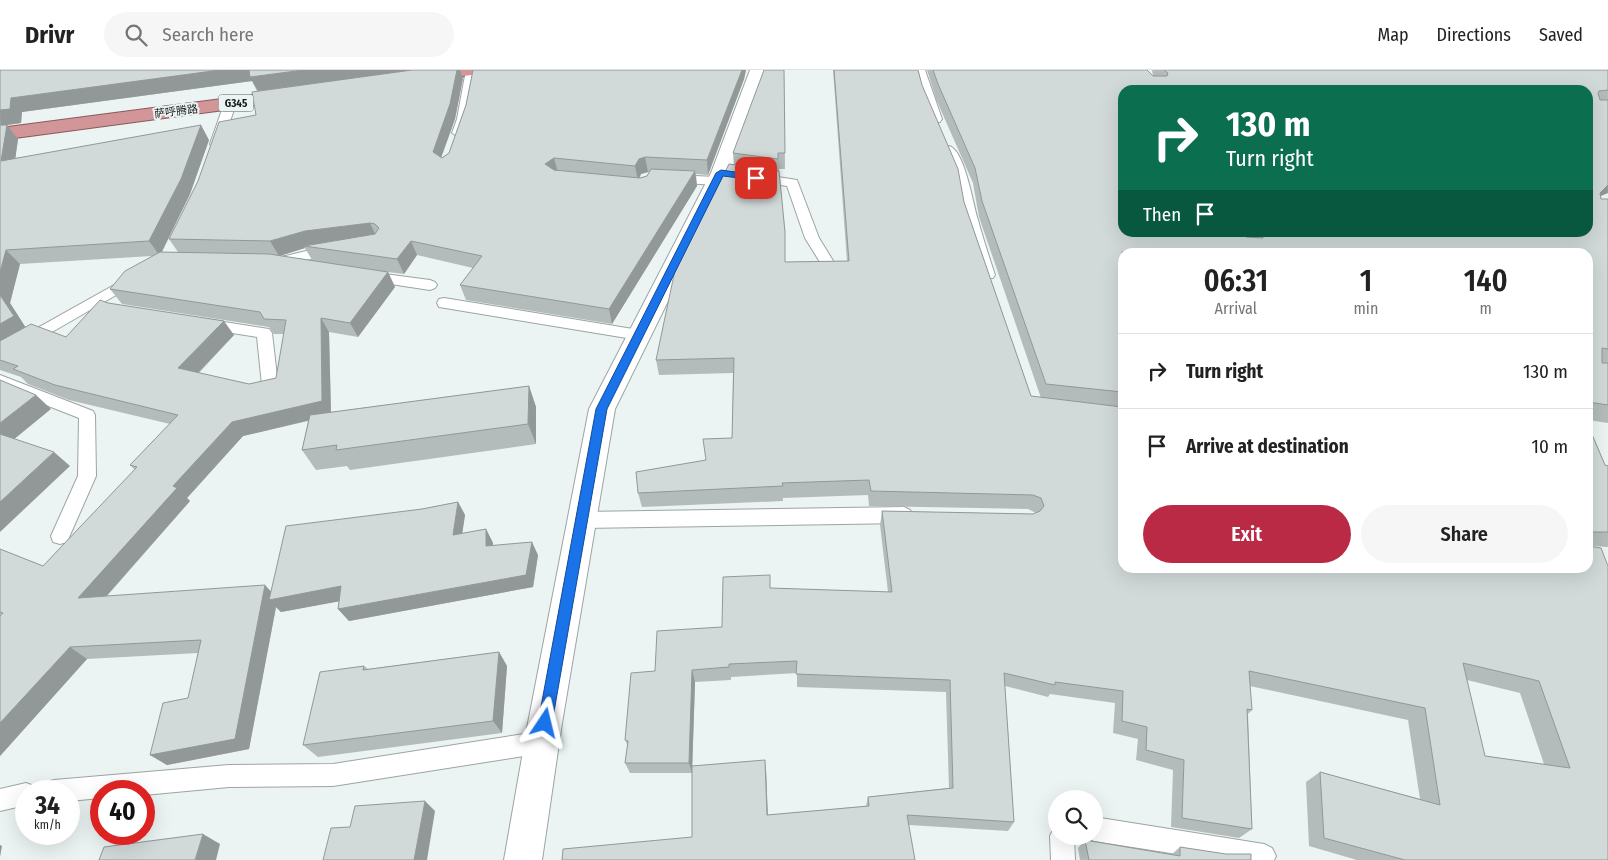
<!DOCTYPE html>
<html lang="en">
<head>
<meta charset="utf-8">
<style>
  :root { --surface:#fff; --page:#f6f6f6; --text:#222; --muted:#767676; --line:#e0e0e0; --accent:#bb2a44 }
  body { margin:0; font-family:"Fira Sans Condensed","Noto Sans SC",sans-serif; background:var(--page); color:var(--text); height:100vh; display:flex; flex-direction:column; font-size:19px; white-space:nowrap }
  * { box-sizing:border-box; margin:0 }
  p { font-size:16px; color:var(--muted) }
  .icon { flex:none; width:28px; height:28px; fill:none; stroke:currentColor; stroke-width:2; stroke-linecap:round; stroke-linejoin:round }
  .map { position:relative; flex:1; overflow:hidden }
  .panel { position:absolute; left:1118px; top:178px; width:475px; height:325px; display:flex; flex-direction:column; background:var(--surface); border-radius:15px; box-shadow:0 5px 20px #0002 }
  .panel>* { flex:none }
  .hud { position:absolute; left:1118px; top:15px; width:475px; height:152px; border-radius:15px; box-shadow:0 5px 20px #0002; background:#0b6e4f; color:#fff; overflow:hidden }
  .buttons { position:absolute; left:1048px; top:720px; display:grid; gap:10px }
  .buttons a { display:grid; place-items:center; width:55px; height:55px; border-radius:50%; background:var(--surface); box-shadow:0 5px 20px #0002; font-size:25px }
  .speed { position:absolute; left:15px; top:710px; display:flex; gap:10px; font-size:25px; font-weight:700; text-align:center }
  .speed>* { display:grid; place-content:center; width:65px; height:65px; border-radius:50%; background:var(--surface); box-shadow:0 5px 20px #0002; line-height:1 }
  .speed small { font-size:12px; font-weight:400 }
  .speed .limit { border:8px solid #d22; background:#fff; color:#111 }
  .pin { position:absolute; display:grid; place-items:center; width:42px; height:42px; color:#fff; margin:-21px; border-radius:10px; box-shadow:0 2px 8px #0006 }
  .me { position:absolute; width:55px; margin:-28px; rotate:10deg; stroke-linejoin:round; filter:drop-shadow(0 0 4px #0008) }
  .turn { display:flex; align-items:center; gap:18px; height:105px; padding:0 25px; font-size:22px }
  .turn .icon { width:65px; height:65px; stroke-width:2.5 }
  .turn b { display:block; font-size:35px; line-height:42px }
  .then { display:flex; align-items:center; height:48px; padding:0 25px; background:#0003; gap:10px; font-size:19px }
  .eta { display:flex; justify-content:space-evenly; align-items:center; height:85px; text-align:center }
  .eta b { font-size:30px; font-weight:600; line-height:35px }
  .action { display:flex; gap:10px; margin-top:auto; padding:10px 25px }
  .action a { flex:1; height:58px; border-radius:30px; background:var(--accent); color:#fff; font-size:20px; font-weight:600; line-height:58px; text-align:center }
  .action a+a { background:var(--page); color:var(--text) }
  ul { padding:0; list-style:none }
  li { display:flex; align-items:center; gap:15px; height:75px; padding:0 25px; border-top:1px solid var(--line) }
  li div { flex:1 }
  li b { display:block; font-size:19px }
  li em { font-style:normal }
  header { display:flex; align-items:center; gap:30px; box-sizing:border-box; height:70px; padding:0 25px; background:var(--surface); border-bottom:1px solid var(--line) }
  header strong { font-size:24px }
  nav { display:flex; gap:28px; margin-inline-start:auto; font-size:18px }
  .search { width:350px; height:45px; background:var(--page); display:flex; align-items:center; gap:12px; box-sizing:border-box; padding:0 18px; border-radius:28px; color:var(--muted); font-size:19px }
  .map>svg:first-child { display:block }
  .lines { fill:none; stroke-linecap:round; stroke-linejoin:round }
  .service-casing { stroke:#9ca4a4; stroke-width:2 }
  .tertiary-casing { stroke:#9ca4a4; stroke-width:2 }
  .trunk-casing { stroke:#89595c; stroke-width:2 }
  .service { fill:#fff; fill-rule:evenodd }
  .tertiary { fill:#fff; fill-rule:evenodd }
  .trunk { fill:#d29698; fill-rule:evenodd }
  .wall { fill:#b4bbbb; fill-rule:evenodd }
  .shaded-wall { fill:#929898 }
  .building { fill:#d1d9d9; stroke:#929898; fill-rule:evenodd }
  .route { fill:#1a73e8; stroke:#114b97 }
  .labels { text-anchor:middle; stroke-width:4; stroke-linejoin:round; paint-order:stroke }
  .shield { fill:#ebf3f3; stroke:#575b5b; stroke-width:1 }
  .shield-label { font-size:11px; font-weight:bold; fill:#171a1a }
  .far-street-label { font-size:11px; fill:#171a1a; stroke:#ebf3f3 }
</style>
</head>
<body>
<header>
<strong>Drivr</strong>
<div class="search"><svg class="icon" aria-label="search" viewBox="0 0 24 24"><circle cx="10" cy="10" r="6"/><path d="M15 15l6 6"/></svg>Search here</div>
<nav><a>Map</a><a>Directions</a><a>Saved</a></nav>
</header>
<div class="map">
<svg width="1608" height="790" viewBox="0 0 1608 790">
  <rect width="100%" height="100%" fill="#ebf3f3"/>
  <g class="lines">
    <g class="service-casing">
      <g id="service">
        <path d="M 466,0 L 478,0 C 475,13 471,64 458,67 L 452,63 L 457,49 Z"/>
        <path d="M 913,0 L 925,0 L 942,49 L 940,52 L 932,52 L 930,49 Z"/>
        <path d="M 230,30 L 236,34 L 222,74 L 216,78 L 212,77 L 210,74 L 224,34 Z"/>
        <path d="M 949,76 C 965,80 973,135 978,150 C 983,168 989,187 995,205 L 993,208 L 983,208 L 981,205 L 963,147 L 957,114 L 943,80 Z"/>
        <path d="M 758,104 L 797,110 L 819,168 L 840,202 L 838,205 L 828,205 L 805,168 L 787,116 L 753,111 L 751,108 L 753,105 Z"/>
        <path d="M 674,105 L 716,107 L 723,111 L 716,115 L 669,112 L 667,109 L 669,106 Z"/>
        <path d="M 1241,162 L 1255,162 L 1254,182 L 1240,182 Z"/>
        <path d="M 331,175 L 336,177 L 338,180 L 336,183 L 278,197 L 273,195 L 271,192 L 273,189 Z"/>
        <path d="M 369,202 L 430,210 L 435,212 L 437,215 L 435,218 L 430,220 L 364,210 L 362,207 L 364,204 Z"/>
        <path d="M 132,205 L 137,207 L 139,210 L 137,213 L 0,292 L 0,279 Z"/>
        <path d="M 444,228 L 639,260 L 644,261 L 647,265 L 644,269 L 639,270 L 439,237 L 437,233 L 439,229 Z"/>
        <path d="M 205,249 L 269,259 L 272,263 L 278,315 L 276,319 L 270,321 L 264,319 L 262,315 L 257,267 L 200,258 L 197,254 L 200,250 Z"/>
        <path d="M 0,305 L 93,341 L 95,345 L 96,406 L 67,472 L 60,474 L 53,472 L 51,466 L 78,406 L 79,348 L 0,317 Z"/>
        <path d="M 904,437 L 910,440 L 913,445 L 910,450 L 904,453 L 582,458 L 576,455 L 573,450 L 576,445 L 582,442 Z"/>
        <path d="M 543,661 L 551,664 L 554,672 L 551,680 L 543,683 L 333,716 L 229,717 L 144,725 L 144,721 L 101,721 L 101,728 L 69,731 L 69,721 L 43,721 L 46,713 L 54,710 L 229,695 L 333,694 Z"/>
        <path d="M 26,713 L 34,716 L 36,721 L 26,721 L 26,735 L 0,741 L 0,719 Z"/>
        <path d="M 1094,747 L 1264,774 L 1272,778 L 1276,786 L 1274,790 L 1215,790 L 1094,771 L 1085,766 L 1094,766 Z"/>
        <path d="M 1056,757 L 1056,766 L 1074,766 L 1075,790 L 1051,790 L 1050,766 L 1054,758 Z"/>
      </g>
    </g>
    <g class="tertiary-casing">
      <path id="tertiary" d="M 750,0 L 768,0 L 731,103 L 615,339 L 562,653 L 542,790 L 504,790 L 528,653 L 589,339 L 711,103 Z"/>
    </g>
    <g class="trunk-casing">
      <g id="trunk">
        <path d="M 434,0 L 480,0 L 477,4 L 471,5 L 423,12 L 417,11 L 414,7 L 417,3 Z"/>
        <path d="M 291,20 L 298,22 L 300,26 L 298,30 L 0,70 L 0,58 Z"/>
      </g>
    </g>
    <use href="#service" class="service"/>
    <use href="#tertiary" class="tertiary"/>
    <use href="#trunk" class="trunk"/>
  </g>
  <g class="wall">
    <path d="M 0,0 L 460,0 L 463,8 L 455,49 L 441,88 L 449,83 L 466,35 L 473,0 L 746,0 L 744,9 L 708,105 L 696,104 L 697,116 L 612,254 L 466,230 L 460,215 L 473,198 L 417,185 L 404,204 L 388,202 L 395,217 L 358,267 L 329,262 L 331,342 L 529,316 L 536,337 L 536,374 L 350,400 L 347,396 L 316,400 L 302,380 L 308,351 L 243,366 L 187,428 L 190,431 L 107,526 L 271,521 L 422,439 L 458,432 L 465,445 L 462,464 L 486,459 L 493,473 L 493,475 L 538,485 L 533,517 L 349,551 L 338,539 L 339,531 L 281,542 L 276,537 L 249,679 L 167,695 L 150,685 L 188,628 L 198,583 L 87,589 L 0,686 L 0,479 L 43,496 L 135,400 L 130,395 L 170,354 L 69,330 L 28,314 L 21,307 L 0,300 ZM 252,11 L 257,21 L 256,45 L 169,169 L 178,182 L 161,182 L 190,124 L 209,70 L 15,88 L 18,69 L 7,55 L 21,53 L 22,42 ZM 648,102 L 649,102 L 647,106 L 639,108 L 641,104 ZM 305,178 L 312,190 L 280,186 ZM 152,186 L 110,219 L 122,234 L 269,257 L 274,264 L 284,264 L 276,308 L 249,314 L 199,303 L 234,265 L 108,233 L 66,267 L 25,257 L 10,233 L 20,194 Z"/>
    <path d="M 784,0 L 785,99 L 779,99 L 785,162 L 785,192 L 847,191 L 833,0 L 918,0 L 922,15 L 964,132 L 1031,326 L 1041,328 L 979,147 L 973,113 L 936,29 L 927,0 L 1147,0 L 1153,6 L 1152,0 L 1608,0 L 1608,123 L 1600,126 L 1601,129 L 1608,129 L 1608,353 L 1588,350 L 1588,182 L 1122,182 L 1122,498 L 1588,498 L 1588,355 L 1605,395 L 1608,396 L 1608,477 L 1593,476 L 1608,790 L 1357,790 L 1309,776 L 1306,712 L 1320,702 L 1420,729 L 1408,650 L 1250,616 L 1252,640 L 1248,644 L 1252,759 L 1239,768 L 1171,757 L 1173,700 L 1136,690 L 1138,669 L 1113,663 L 1115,633 L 1050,624 L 1048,627 L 1005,616 L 1014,752 L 1008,761 L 909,755 L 692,767 L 766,700 L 768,745 L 866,736 L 868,727 L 949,718 L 946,622 L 797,617 L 797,603 L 731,607 L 731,610 L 695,612 L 692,703 L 630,703 L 625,693 L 628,676 L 625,670 L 655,601 L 722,557 L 770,505 L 770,518 L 888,522 L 880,455 L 882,441 L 1033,444 L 1036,443 L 1028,439 L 869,436 L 868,425 L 783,428 L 783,431 L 642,437 L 638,423 L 706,390 L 732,368 L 733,303 L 659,305 L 656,290 L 734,95 L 733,83 ZM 1122,20 L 1588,162 L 1256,162 L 1256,167 L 1246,167 ZM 1467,610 L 1520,623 L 1544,694 L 1485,686 Z"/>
    <path d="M 499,582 L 507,596 L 502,663 L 318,687 L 303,675 L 364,596 L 368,599 Z"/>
    <path d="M 1085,770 L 1171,785 L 1180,777 L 1251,790 L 1080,790 L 1078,778 Z"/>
  </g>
  <g class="shaded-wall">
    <path d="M 220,0 L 417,0 L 258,21 L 252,11 L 22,42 L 21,53 L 7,55 L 18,69 L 13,106 L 1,91 L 0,40 L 11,28 Z"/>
    <path d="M 457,0 L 460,0 L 463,8 L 455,49 L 438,96 L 433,82 Z"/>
    <path d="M 742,0 L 746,0 L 744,9 L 708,105 L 707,90 Z"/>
    <path d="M 201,55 L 209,70 L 190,124 L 160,186 L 149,171 Z"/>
    <path d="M 645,87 L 648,102 L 641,104 L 638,111 L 635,96 L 639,89 Z"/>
    <path d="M 554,88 L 558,103 L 545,94 Z"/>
    <path d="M 695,101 L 697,116 L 612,254 L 609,239 Z"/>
    <path d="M 1608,115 L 1608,123 L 1598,127 L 1600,123 Z"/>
    <path d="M 370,153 L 377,168 L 304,176 L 305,178 L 279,186 L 270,171 L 305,161 Z"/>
    <path d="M 411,171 L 417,185 L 404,204 L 397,189 Z"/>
    <path d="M 6,180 L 20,194 L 10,233 L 28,261 L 0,277 L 0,202 Z"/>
    <path d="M 388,202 L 395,217 L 358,267 L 350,253 Z"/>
    <path d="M 321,248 L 329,262 L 331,345 L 243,366 L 187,428 L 190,431 L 94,540 L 78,528 L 173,416 L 232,352 L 322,331 Z"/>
    <path d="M 224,251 L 234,265 L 189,312 L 178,298 Z"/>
    <path d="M 529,316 L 536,337 L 536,374 L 528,354 Z"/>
    <path d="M 36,325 L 51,339 L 7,375 L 0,369 L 0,353 Z"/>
    <path d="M 54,382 L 70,396 L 0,462 L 0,432 Z"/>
    <path d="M 458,432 L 465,445 L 460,478 L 453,465 Z"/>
    <path d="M 486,459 L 493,473 L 493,489 L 486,476 Z"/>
    <path d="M 532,472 L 538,485 L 533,517 L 349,551 L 338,539 Z"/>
    <path d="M 265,515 L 277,528 L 341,516 L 352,529 L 281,542 L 276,537 L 249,679 L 167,695 L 150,685 Z"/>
    <path d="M 70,577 L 87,589 L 0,686 L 0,653 Z"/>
    <path d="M 499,582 L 507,596 L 502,663 L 493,651 Z"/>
    <path d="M 692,600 L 695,612 L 692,703 L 689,693 Z"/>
    <path d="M 765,690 L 766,700 L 768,754 L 767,745 Z"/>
    <path d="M 425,731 L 435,741 L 427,790 L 414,790 Z"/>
    <path d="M 203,764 L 220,774 L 216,790 L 195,790 Z"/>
    <path d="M 0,775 L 2,776 L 0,787 Z"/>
  </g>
  <g class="building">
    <path d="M 0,0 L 220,0 L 11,28 L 10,39 L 0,40 Z"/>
    <path d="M 249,0 L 304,0 L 250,7 Z"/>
    <path d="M 412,0 L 457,0 L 450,34 L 433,82 L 442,88 L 449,83 L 466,35 L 473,0 L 742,0 L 707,90 L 645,87 L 639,89 L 635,96 L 554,88 L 545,94 L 554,100 L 640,108 L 647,106 L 651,99 L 695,101 L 609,239 L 460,215 L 482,186 L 411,171 L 397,189 L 304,176 L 375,164 L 379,158 L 375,154 L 370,153 L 305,161 L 270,171 L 169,169 L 198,111 L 219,52 L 256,45 L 252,22 Z"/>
    <path d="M 764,0 L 784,0 L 785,83 L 778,83 L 778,89 L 733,83 Z"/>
    <path d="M 834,0 L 918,0 L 922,15 L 958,99 L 964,132 L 1031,326 L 1122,337 L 1122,498 L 1588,498 L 1588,476 L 1601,478 L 1608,496 L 1608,790 L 1405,790 L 1324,768 L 1320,702 L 1440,735 L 1425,638 L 1249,601 L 1252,640 L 1247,639 L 1252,759 L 1182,748 L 1184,690 L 1146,680 L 1147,657 L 1122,651 L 1123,621 L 1055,612 L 1055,615 L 1004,603 L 1014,752 L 907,745 L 915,790 L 562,790 L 563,779 L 692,767 L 692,696 L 765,690 L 767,745 L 869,736 L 868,727 L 953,718 L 950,610 L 796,604 L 797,591 L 729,594 L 729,597 L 692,600 L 689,693 L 625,693 L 628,671 L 625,670 L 631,603 L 655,601 L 657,561 L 722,557 L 723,507 L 770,505 L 770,518 L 892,522 L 882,441 L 1033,444 L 1040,441 L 1044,436 L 1041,428 L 1033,425 L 871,421 L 869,410 L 782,413 L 783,416 L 638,423 L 636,402 L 706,390 L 703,369 L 732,368 L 734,288 L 656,290 L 675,200 L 729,94 L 779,101 L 785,162 L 785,192 L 849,191 ZM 1463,593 L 1539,611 L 1570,698 L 1485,686 Z"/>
    <path d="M 933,0 L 1147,0 L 1153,6 L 1167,6 L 1168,3 L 1164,0 L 1608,0 L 1608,20 L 1599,21 L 1598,23 L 1600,30 L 1608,30 L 1608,115 L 1600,123 L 1601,129 L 1608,129 L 1608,279 L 1602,278 L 1602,293 L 1608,293 L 1608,335 L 1588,332 L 1588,182 L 1291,182 L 1248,179 L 1249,182 L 1122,182 L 1122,322 L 1046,314 L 982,131 L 975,98 L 938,14 ZM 1122,20 L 1588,20 L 1588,162 L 1263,162 L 1263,168 L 1246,167 L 1247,162 L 1122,162 Z"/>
    <path d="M 0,55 L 7,55 L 1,91 L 201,55 L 181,109 L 149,171 L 6,180 L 0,202 Z"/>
    <path d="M 160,182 L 269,184 L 388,202 L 350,253 L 321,248 L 322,331 L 232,352 L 173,416 L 177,418 L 78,528 L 265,515 L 235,669 L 150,685 L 163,633 L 188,628 L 201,570 L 70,577 L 0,653 L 0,546 L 3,543 L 0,542 L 0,479 L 43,496 L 137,397 L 130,395 L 178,345 L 55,315 L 13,299 L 18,296 L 0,290 L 0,271 L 31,254 L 66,267 L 100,230 L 108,233 L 224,251 L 178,298 L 249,314 L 276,308 L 286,250 L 264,249 L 260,242 L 110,219 L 125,201 Z"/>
    <path d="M 0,225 L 14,246 L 0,254 Z"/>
    <path d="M 0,310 L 36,325 L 0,353 Z"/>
    <path d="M 529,316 L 528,354 L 336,380 L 337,375 L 302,380 L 310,345 Z"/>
    <path d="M 1588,355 L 1605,395 L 1608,396 L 1608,462 L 1588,462 Z"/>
    <path d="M 0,364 L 54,382 L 0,432 Z"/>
    <path d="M 458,432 L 453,465 L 486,459 L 486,476 L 532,472 L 526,505 L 338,539 L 341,516 L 269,530 L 286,456 L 422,439 Z"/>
    <path d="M 499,582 L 493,651 L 303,675 L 320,602 L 364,596 L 363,600 Z"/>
    <path d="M 425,731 L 414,790 L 323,790 L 331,758 L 350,757 L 355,736 Z"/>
    <path d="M 203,764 L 195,790 L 99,790 L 104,777 Z"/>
    <path d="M 1085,770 L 1180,786 L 1180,777 L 1226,784 L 1251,784 L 1251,790 L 1089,790 Z"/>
  </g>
  <path class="route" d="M 721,100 L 756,105 L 761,108 L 756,110 L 723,106 L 607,339 L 552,653 L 550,658 L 545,660 L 540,658 L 538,653 L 596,339 L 716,103 Z"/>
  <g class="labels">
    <rect class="shield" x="218.5" y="24.5" width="35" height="17" rx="4"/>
    <g class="shield-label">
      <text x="236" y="37">G345</text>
    </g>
    <g class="far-street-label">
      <text transform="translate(176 41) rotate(-7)" y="4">萨呼腾路</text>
    </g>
  </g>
</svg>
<div class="buttons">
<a><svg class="icon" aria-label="search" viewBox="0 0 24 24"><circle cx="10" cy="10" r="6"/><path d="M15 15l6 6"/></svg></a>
</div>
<div class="speed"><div>34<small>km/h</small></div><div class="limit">40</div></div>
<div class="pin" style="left:756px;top:108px;background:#d93025"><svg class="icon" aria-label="arrive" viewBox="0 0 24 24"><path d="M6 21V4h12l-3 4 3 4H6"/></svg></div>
<svg class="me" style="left:545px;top:653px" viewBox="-20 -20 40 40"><path d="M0-17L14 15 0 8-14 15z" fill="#1a73e8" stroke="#fff" stroke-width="4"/></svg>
<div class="hud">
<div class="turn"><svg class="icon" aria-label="right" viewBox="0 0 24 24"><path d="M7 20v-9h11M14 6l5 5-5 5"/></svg><div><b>130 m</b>Turn right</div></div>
<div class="then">Then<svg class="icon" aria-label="arrive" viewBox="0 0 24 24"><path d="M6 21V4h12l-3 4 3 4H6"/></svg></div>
</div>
<section class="panel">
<div class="eta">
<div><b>06:31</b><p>Arrival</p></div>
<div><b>1</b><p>min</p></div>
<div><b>140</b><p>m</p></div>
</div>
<ul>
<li><svg class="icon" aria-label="right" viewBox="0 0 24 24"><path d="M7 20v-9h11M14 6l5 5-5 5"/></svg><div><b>Turn right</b></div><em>130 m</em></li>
<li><svg class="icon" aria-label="arrive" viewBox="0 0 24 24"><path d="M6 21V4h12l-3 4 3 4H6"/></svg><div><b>Arrive at destination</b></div><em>10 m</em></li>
</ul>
<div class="action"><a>Exit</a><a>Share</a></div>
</section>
</div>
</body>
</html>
